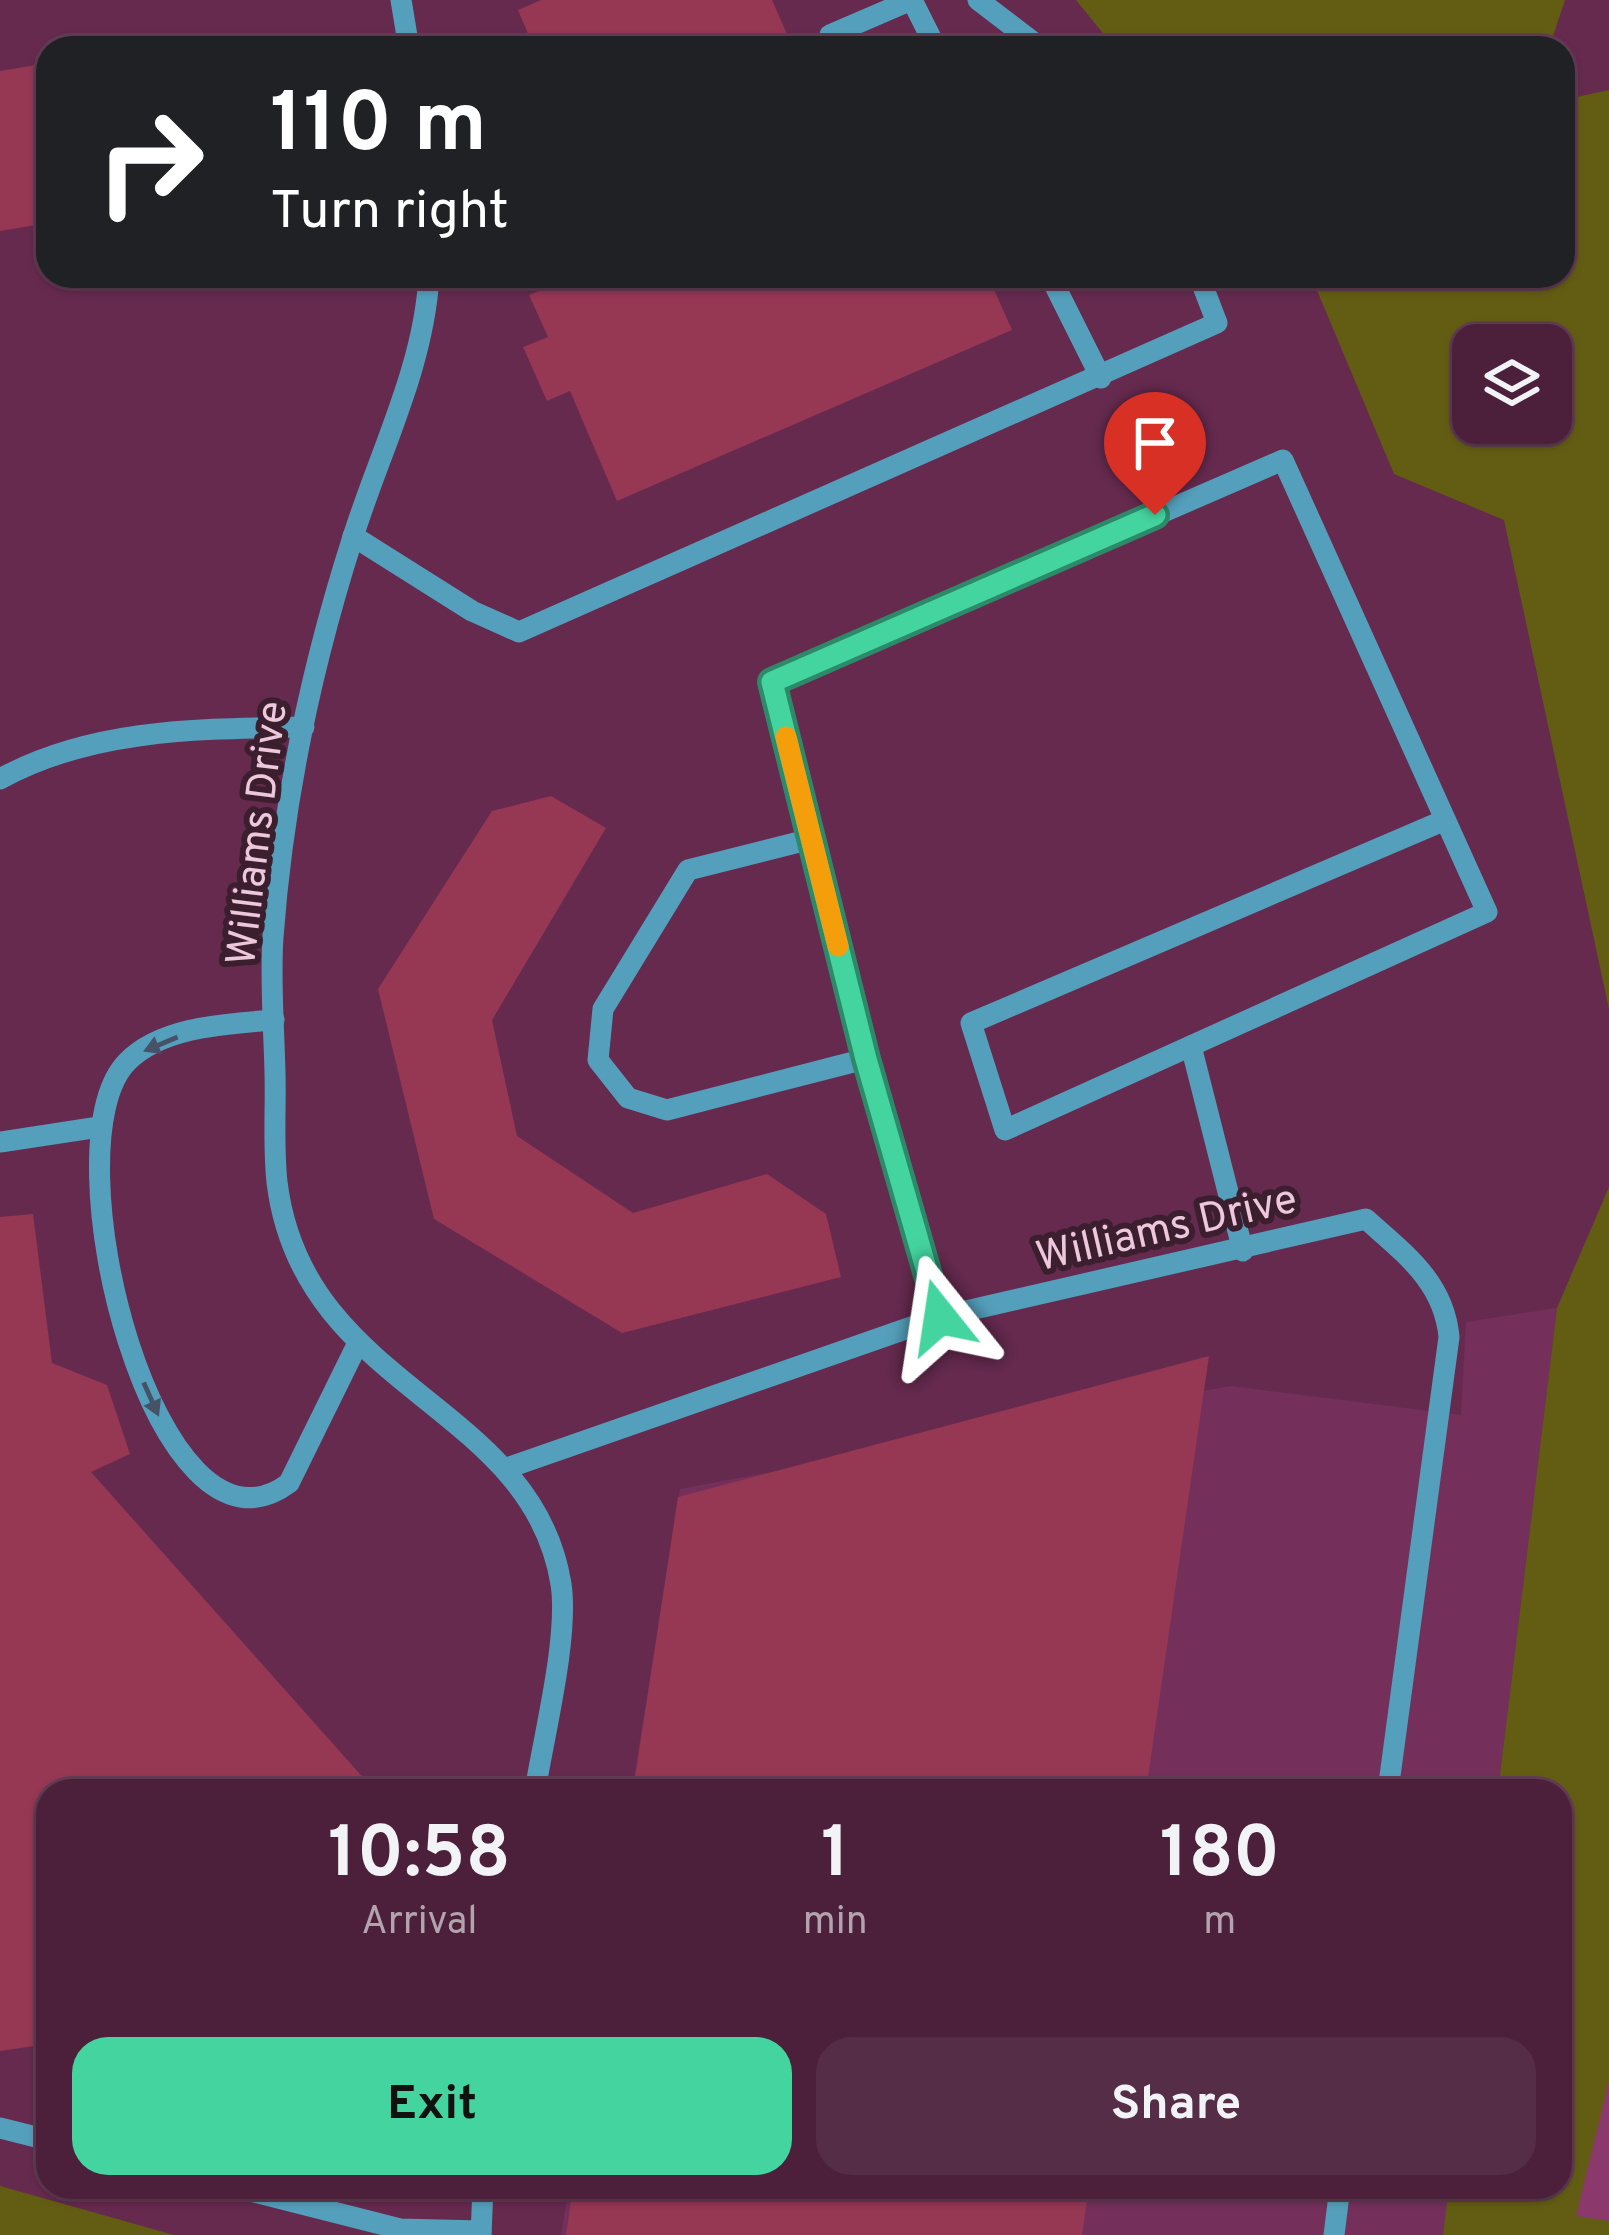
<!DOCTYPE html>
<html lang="en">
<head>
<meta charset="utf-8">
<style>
  :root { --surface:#4c203b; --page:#562d46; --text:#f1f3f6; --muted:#b2a3af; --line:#633e55; --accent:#44d4a0 }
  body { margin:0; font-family:Overpass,sans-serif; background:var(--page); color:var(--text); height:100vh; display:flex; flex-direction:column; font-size:45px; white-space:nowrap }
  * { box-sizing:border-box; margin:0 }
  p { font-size:39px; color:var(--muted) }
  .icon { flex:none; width:66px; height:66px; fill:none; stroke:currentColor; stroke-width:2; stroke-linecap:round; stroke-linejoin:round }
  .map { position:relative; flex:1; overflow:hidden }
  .sheet { position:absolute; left:36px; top:1779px; width:1536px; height:420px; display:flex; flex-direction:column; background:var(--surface); border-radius:36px; box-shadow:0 3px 9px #0004,0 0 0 3px var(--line) }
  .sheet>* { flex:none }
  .guide { position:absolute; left:36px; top:36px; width:1539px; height:252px; border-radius:36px; box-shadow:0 3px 9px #0004,0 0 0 3px var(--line); background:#202124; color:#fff; overflow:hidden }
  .fabs { position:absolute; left:1452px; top:324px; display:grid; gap:24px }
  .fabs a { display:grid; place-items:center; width:120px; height:120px; border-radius:24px; background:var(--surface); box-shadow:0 3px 9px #0004,0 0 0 3px var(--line); font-size:60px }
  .pin { position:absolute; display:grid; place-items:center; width:102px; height:102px; color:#fff; margin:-123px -51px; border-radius:50% 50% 50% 0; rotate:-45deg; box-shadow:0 0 12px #0007 }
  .pin .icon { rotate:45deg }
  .me { position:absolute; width:132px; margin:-66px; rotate:345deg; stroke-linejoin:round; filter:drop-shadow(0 0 9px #0008) }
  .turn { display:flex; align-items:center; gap:42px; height:252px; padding:0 36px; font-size:54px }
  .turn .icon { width:156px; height:156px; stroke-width:2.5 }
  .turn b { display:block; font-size:84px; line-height:102px }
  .eta { display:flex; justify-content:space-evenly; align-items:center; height:204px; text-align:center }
  .eta b { font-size:72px; font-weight:700; line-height:84px }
  .action { display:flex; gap:24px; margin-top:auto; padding:24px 36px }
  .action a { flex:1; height:138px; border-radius:36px; background:var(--accent); color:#111; font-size:48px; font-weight:700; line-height:138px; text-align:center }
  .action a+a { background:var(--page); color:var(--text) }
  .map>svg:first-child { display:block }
  .built { fill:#74305b }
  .green { fill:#635d14; fill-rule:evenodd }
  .water { fill:#8b386c }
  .building { fill:#963754 }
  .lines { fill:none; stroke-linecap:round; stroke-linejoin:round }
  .minor { stroke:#549fbb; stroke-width:21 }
  .oneway { fill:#455267 }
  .route-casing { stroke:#2c8a68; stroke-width:30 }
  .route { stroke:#44d4a0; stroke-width:21 }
  .slow { stroke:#f59e0b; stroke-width:21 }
  .labels { text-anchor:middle; stroke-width:12; stroke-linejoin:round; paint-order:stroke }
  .street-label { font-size:42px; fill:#edc7db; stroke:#3b1f2f }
</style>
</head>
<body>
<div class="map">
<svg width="1609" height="2235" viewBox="0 0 1609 2235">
  <rect width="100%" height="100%" fill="#662a4f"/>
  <g class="built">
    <path d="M 1557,1308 L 1498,1791 L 632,1791 L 680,1489 L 1230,1386 L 1461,1415 L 1466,1322 Z"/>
    <path d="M 569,2187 L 1449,2187 L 1443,2235 L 561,2235 Z"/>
  </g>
  <g class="green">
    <path d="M 1076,0 L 1565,0 L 1549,48 L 1115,48 Z"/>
    <path d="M 1609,90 L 1609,1009 L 1504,520 L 1394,474 L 1311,276 L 1563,276 L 1563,100 ZM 1551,345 L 1551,423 L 1473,423 L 1473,345 Z"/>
    <path d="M 1609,1187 L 1609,2235 L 1443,2235 L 1449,2187 L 1560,2187 L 1560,1791 L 1498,1791 L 1557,1308 Z"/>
    <path d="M 0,2186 L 174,2235 L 0,2235 Z"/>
  </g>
  <path class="water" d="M 1609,2081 L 1609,2221 L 1576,2216 Z"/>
  <g class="building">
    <path d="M 541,0 L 772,0 L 793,48 L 534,48 L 518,10 Z"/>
    <path d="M 217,35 L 219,48 L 152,48 L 152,46 Z"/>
    <path d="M 48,63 L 48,223 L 0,231 L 0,71 Z"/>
    <path d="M 573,276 L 988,276 L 1012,330 L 617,501 L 570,391 L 547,401 L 523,347 L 548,337 L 529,295 Z"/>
    <path d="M 551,796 L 606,828 L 492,1020 L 517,1136 L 633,1213 L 767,1174 L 826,1214 L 841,1277 L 622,1333 L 434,1219 L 378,989 L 492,811 Z"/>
    <path d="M 33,1214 L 52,1363 L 107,1385 L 130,1454 L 91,1472 L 375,1791 L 48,1791 L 48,2044 L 0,2051 L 0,1217 Z"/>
    <path d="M 1209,1356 L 1146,1791 L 633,1791 L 678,1497 Z"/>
    <path d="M 573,2187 L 1089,2187 L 1082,2235 L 566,2235 Z"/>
  </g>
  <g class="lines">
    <g class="minor">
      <path d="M 401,0 L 409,48"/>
      <path d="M 912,0 L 936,48"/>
      <path d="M 978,0 L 1041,48"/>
      <path d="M 830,35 L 911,0"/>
      <path d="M 429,276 C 424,367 380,451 353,537 C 312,665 283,802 273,937 C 270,981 274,1028 275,1073 C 276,1109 273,1146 277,1182 C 302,1390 532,1402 561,1584 C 569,1637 544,1735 535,1791"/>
      <path d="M 1050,276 L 1101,378"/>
      <path d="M 353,536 L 472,611 L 519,632 L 1217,323 L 1199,276"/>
      <path d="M 0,779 C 93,728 201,729 304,727"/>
      <path d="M 811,839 L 688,870 L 603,1009 L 598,1060 L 628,1098 L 667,1110 L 865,1059"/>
      <path d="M 274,1020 C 228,1024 162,1026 127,1062 C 46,1145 157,1583 289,1483 L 357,1345"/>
      <path d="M 1191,1046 L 1243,1251"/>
      <path d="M 0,1142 L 99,1127"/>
      <path d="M 940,1317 L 865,1059 L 772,682 L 1283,460 L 1487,912 L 1005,1130 L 971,1023 L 1445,820"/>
      <path d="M 507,1468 L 940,1317 L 1366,1219 C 1405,1254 1444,1282 1449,1337 L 1388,1791"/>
      <path d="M 0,2128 L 48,2140"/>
      <path d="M 235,2187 L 400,2229 L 481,2231"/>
      <path d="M 481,2235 L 483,2187"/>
      <path d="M 1334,2235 L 1340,2187"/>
    </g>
  </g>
  <defs><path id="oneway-solid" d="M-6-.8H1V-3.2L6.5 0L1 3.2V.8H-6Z" transform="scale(3)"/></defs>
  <g class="oneway">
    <use href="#oneway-solid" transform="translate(161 1044) rotate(157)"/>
    <use href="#oneway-solid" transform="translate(151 1399) rotate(66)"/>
  </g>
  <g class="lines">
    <g class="route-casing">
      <path id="route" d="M 940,1317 L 866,1059 L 772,682 L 1155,515"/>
    </g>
    <use href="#route" class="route"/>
    <path class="slow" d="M 786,737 L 838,946"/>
  </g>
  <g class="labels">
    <g class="street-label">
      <text transform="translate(255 833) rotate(-83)" y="15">Williams Drive</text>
      <text transform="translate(1166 1226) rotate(-13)" y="15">Williams Drive</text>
    </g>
  </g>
</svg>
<div class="fabs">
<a><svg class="icon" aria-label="layers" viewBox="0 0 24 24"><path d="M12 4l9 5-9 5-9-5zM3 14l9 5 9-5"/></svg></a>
</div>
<div class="pin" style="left:1155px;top:515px;background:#d93025"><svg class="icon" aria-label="arrive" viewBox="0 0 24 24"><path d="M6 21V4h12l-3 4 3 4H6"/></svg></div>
<svg class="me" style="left:940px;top:1317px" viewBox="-20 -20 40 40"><path d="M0-17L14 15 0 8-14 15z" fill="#44d4a0" stroke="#fff" stroke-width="4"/></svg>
<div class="guide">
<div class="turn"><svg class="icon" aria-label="right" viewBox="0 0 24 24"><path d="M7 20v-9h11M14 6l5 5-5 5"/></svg><div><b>110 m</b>Turn right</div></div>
</div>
<section class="sheet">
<div class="eta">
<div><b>10:58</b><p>Arrival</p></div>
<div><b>1</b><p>min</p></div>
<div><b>180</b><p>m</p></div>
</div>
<div class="action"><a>Exit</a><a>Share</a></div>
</section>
</div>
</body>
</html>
